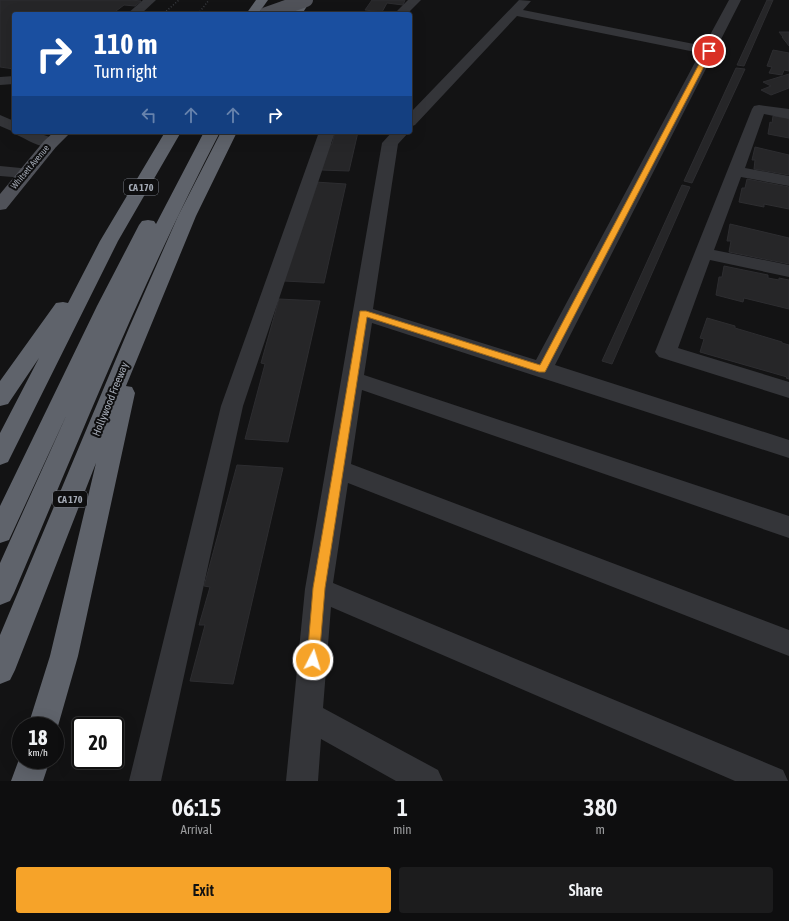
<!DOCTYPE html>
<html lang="en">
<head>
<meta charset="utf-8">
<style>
  :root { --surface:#0e0e0f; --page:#1c1c1d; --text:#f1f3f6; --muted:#9b9c9e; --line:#2e2e2f; --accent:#f6a329 }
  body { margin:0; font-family:"Asap Condensed",sans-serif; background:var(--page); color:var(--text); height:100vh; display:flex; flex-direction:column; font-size:15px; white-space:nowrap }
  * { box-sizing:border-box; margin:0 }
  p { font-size:13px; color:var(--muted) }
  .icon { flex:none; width:22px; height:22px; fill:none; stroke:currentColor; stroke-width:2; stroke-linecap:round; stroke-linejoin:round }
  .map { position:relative; height:781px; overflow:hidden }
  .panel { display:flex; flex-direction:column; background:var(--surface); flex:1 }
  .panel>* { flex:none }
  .banner { position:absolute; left:12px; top:12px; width:400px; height:122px; border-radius:4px; box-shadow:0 4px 16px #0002,0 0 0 1px var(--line); background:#1a4fa0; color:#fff; overflow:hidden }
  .speed { position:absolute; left:12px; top:717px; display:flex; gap:8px; font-size:20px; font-weight:700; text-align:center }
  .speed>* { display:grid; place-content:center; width:52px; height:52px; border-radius:50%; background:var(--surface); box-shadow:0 4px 16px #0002,0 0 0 1px var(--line); line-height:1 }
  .speed small { font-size:10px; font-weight:400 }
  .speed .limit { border:2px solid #111; border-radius:6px; background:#fff; color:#111 }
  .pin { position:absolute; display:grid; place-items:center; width:34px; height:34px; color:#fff; margin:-17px; border:2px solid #fff; border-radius:50%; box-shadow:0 1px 4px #0007 }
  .me { position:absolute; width:44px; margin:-22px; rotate:5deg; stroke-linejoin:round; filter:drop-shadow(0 0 3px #0008) }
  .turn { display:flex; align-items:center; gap:14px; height:84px; padding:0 16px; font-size:18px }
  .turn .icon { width:52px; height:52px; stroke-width:2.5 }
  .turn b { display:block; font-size:28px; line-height:34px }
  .lanes { display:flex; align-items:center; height:38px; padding:0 16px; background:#0003; justify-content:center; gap:20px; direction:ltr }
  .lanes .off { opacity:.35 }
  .eta { display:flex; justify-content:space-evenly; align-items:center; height:68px; text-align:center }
  .eta b { font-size:24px; font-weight:600; line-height:28px }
  .primary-button { display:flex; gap:8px; margin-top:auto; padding:8px 16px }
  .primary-button a { flex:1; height:46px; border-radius:4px; background:var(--accent); color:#111; font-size:16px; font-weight:600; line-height:46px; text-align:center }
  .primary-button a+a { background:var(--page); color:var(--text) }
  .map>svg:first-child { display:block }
  .building { fill:#262628; stroke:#2d2d30 }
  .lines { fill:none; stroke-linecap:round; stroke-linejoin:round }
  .path { stroke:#3a3c40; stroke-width:1.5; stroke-dasharray:1 2; stroke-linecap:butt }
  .minor { fill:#343539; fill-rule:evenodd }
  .major { fill:#505259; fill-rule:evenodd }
  .highway { fill:#5f636b; fill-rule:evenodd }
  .major-bridge { stroke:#505259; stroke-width:14 }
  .route { fill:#f6a329; stroke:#a06a1b }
  .labels { text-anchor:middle; stroke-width:4; stroke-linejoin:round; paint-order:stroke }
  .far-street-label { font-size:9px; fill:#a4aab5; stroke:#0e0e0f }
  .shield { fill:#0e0e0f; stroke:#777b83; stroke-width:1 }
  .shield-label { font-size:10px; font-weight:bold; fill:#a4aab5 }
  .street-label { font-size:11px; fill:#a4aab5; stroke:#0e0e0f }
</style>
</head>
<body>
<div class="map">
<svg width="789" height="781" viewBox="0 0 789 781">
  <rect width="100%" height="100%" fill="#131314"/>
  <g class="building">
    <path d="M 0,0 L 131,0 L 141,1 L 135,6 L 124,5 L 112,14 L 14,14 L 14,69 L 0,67 Z"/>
    <path d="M 372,0 L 405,0 L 403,5 L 387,3 L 382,12 L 365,10 Z"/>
    <path d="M 767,0 L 773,0 L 744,66 L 737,65 Z"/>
    <path d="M 779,32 L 789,32 L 789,46 L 782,37 L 783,37 Z"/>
    <path d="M 773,50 L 789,53 L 789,71 L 784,70 L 782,75 L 769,73 L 772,67 L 767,66 Z"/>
    <path d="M 736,68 L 745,69 L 692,183 L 684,181 Z"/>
    <path d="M 789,74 L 789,88 L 771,95 L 761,90 L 771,86 L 763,82 Z"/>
    <path d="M 773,116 L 789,118 L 789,138 L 768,134 L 770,122 L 772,123 Z"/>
    <path d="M 335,132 L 358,132 L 349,171 L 321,170 L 328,144 L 332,144 Z"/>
    <path d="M 755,147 L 789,155 L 789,175 L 754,169 L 755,160 L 752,160 Z"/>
    <path d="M 747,179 L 789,187 L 789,209 L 764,204 L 764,207 L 739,202 L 742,188 L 745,188 Z"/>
    <path d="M 315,182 L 346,184 L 324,283 L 284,281 Z"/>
    <path d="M 682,185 L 690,187 L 612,364 L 602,361 Z"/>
    <path d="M 730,224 L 789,238 L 789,264 L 729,252 L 731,241 L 727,241 Z"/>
    <path d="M 724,266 L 768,275 L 768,278 L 779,280 L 779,278 L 789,280 L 789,309 L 744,298 L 743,302 L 716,295 L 719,277 L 722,277 Z"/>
    <path d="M 279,299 L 320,301 L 288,442 L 245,439 L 265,364 L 261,363 Z"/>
    <path d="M 707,318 L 735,326 L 735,328 L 782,342 L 782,343 L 789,345 L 789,379 L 786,378 L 787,377 L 700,352 L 704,339 L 700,338 Z"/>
    <path d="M 237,465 L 283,468 L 233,684 L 190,681 L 205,625 L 199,625 L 210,587 L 204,586 Z"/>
  </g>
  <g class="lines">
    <g class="path">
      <path d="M 164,13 L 179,0"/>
      <path d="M 198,14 L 209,0"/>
    </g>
    <g class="minor">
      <path d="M 143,0 L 156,0 L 141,14 L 127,14 Z"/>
      <path d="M 408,0 L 421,0 L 407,14 L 394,14 Z"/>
      <path d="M 519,0 L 531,1 L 523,10 L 704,46 L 729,0 L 741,0 L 555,365 L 789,440 L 789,458 L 372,323 L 364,375 L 789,516 L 789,538 L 362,390 L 351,464 L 789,630 L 789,656 L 348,483 L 333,583 L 783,770 L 788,781 L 735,781 L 331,607 L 323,708 L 438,770 L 443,781 L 396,781 L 321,739 L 318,781 L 286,781 L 305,589 L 382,143 L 392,132 L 409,132 L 398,144 L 373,309 L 536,360 L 700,53 L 517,16 L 415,125 L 410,127 L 410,113 Z"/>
      <path d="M 14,76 L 14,84 L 0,85 L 0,77 Z"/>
      <path d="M 759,105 L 789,109 L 789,119 L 764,114 L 745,168 L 789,176 L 789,186 L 741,177 L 714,250 L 789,265 L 789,277 L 710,260 L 678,348 L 789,382 L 789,398 L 659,357 L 655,352 L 752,109 L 754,106 Z"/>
      <path d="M 0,115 L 14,121 L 14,132 L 0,126 Z"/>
      <path d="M 14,132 C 27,132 50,132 58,144 L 56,147 C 43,150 28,140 17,135 Z"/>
      <path d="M 319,132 L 335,132 L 243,406 L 161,781 L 129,781 L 221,406 Z"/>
      <path d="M 0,166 L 31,169 L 33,173 L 31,177 L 25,178 L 0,176 Z"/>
    </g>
    <path class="major" d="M 54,132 L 71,132 L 56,147 L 6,209 L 0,210 L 0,194 L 44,141 Z"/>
    <g class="highway">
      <path d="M 256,0 L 268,0 L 258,14 L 246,14 Z"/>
      <path d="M 299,0 L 311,0 L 302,14 L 290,14 Z"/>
      <path d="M 165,132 L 181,132 L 118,241 L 8,462 L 0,465 L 0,433 L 39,358 L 8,404 L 0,406 L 0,381 L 56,303 L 63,302 L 68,303 L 100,241 Z"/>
      <path d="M 204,132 L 220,132 C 142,282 80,438 14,593 L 10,601 L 0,605 L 0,563 L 67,414 L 9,540 L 0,543 L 0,506 L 97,306 L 139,225 L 142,221 L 148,220 L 154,221 L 156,224 Z"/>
      <path d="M 221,132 L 237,132 L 196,216 L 126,386 L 132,387 L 135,393 L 78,656 L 58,726 L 55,734 L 55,726 L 28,726 L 50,656 L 96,463 L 15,670 L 10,680 L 0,684 L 0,635 L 129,328 L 178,216 Z"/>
      <path d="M 21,754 L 21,760 L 50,760 L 43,781 L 11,781 Z"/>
    </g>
    <path class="major-bridge" d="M 266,14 L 306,0"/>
  </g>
  <path class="route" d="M 709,49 L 712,51 L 545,372 L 539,372 L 367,317 L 325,588 L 319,660 L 318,663 L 313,665 L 309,663 L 307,660 L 313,588 L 360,311 L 366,311 L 540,365 L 706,51 Z"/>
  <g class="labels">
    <g class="far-street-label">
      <text transform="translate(30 167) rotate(-50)" y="3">Whitsett Avenue</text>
    </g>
    <g class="shield">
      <rect x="124" y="179" width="34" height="16" rx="3"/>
      <rect x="53" y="491" width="34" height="16" rx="3"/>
    </g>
    <g class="shield-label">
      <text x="141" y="191">CA 170</text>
      <text x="70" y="503">CA 170</text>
    </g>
    <g class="street-label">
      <text transform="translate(110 399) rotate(-68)" y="4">Hollywood Freeway</text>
    </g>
  </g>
</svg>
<div class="speed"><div>18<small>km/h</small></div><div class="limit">20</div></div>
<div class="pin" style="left:709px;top:51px;background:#d93025"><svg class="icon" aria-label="arrive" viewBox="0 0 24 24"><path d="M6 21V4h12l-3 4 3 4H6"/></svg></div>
<svg class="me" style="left:313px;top:660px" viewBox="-20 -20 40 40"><circle r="17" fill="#f6a329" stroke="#fff" stroke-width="3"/><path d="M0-11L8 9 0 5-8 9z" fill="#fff"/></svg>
<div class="banner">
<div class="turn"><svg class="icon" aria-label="right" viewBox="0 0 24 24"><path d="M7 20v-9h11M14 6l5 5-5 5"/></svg><div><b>110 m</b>Turn right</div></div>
<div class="lanes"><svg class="icon off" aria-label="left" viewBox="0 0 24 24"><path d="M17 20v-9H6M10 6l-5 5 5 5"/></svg><svg class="icon off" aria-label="ahead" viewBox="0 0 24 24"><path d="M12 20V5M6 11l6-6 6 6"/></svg><svg class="icon off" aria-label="ahead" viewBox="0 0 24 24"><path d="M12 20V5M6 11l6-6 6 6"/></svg><svg class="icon" aria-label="right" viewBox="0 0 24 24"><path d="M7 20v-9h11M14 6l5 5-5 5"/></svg></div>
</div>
</div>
<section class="panel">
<div class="eta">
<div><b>06:15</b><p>Arrival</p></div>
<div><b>1</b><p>min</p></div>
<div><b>380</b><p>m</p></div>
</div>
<div class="primary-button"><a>Exit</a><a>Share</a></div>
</section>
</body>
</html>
